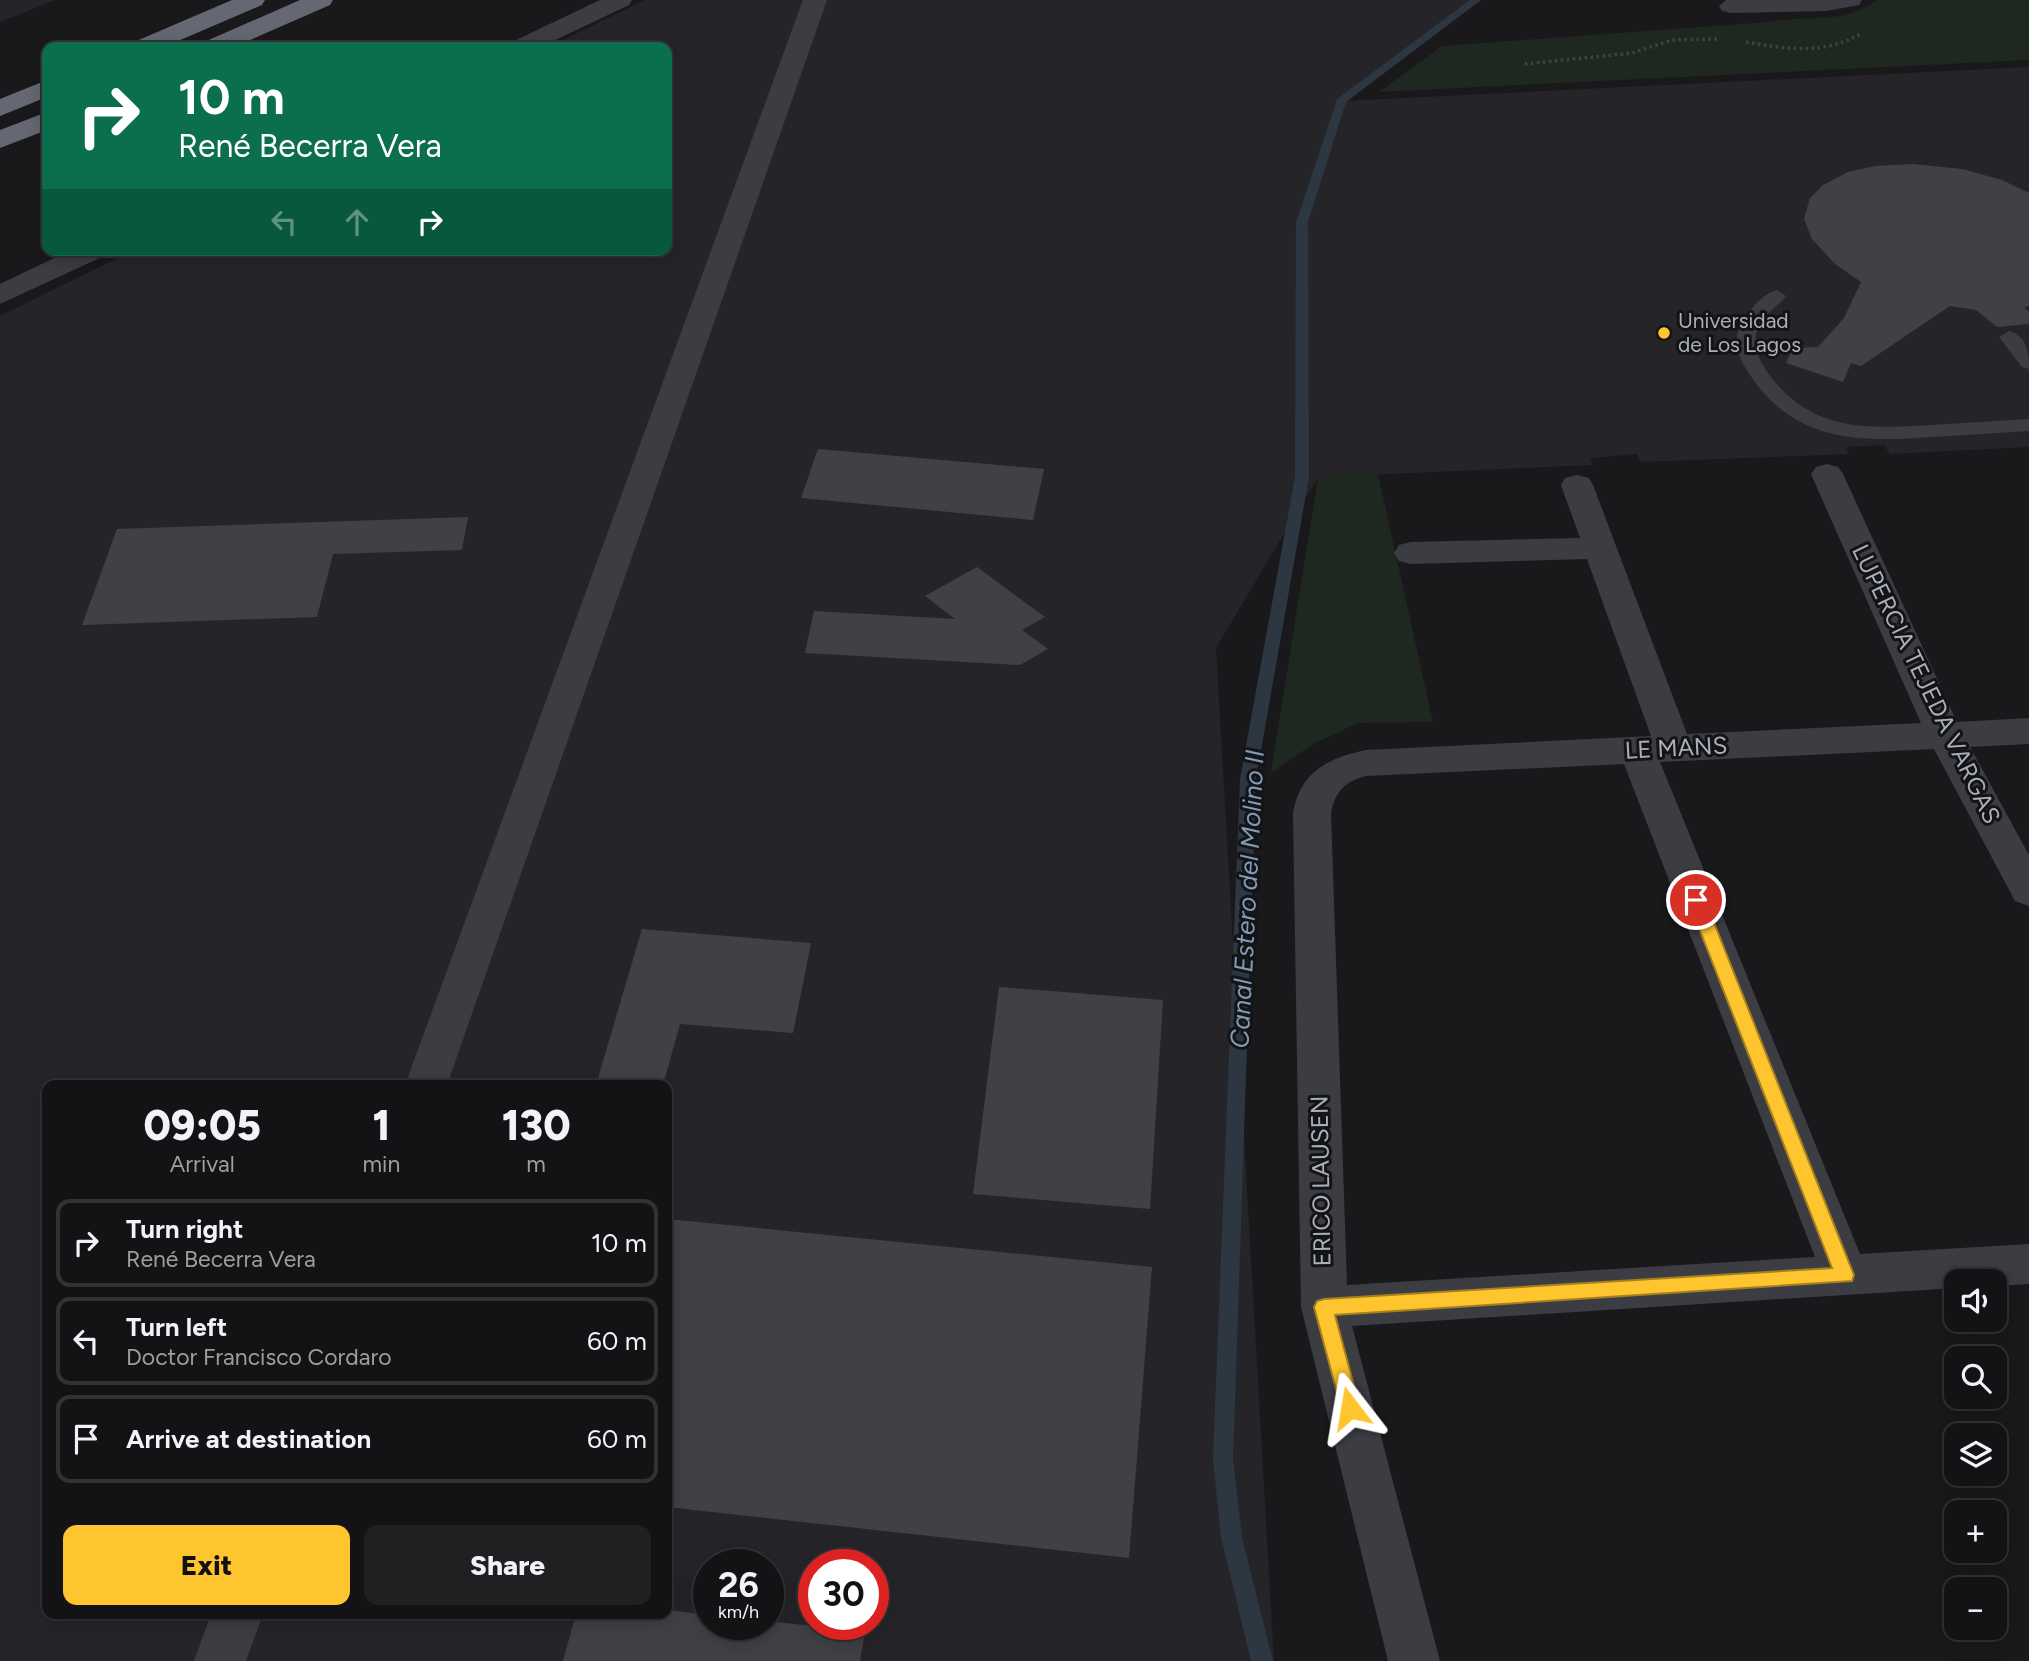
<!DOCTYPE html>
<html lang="en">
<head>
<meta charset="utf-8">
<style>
  :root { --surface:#131315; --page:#202022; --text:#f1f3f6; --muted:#9d9ea0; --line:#323234; --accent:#ffc52e }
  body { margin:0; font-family:Figtree,sans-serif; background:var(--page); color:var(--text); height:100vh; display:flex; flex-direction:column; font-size:26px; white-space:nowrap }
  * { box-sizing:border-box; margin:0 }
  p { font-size:23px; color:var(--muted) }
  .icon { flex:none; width:38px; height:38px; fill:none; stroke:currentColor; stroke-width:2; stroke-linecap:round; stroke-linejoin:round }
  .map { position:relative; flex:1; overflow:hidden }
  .side { position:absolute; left:42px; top:1080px; width:630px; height:539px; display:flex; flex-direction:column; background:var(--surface); border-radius:14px; box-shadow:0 4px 18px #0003,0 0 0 2px var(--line) }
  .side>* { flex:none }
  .guide { position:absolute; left:42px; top:42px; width:630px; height:214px; border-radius:14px; box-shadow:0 4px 18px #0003,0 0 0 2px var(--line); background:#0b6e4f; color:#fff; overflow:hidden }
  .controls { position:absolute; left:1944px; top:1269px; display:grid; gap:14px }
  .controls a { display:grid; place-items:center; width:63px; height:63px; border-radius:14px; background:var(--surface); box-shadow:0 4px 18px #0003,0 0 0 2px var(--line); font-size:35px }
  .speed { position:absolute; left:693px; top:1549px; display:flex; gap:14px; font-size:35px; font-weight:700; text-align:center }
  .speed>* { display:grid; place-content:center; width:91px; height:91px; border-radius:50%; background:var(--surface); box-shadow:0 4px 18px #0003,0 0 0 2px var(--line); line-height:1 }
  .speed small { font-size:18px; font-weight:400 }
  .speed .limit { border:10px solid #d22; background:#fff; color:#111 }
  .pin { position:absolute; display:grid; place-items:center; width:60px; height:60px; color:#fff; margin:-30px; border:4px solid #fff; border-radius:50%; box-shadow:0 2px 7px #0007 }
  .me { position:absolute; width:77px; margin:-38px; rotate:346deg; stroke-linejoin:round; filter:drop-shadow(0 0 5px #0008) }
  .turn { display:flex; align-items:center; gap:24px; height:147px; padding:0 21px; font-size:32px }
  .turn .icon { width:91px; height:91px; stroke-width:2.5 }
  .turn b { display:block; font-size:49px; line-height:60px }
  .lanes { display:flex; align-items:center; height:66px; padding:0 21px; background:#0003; justify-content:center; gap:35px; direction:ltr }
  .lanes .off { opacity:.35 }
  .eta { display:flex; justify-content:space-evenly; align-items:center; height:119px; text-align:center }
  .eta b { font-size:42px; font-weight:800; line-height:49px }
  .action { display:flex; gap:14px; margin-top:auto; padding:14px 21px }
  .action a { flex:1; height:80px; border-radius:14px; background:var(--accent); color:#111; font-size:28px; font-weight:800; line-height:80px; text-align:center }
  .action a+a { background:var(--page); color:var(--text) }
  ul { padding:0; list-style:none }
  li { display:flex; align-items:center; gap:21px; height:88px; margin:0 14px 10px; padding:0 7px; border:4px solid var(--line); border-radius:14px }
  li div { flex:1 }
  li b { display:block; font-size:26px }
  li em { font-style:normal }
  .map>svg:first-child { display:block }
  .built { fill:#252529; fill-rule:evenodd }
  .green { fill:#1e2720 }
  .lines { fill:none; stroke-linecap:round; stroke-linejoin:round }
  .stream { fill:#2d3741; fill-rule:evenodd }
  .building { fill:#404146 }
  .path { stroke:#404148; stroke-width:3.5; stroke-dasharray:2.5 3.5; stroke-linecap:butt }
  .service { fill:#3c3c43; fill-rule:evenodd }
  .minor { fill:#3c3c43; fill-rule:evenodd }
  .tertiary { fill:#3c3c43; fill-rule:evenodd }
  .motorway { fill:#656872; fill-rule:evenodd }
  .route { fill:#ffc52e; stroke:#a6801e; stroke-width:2 }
  .poi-dot { fill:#ffc52e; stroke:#141417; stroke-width:2.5 }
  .labels { text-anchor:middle; stroke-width:6; stroke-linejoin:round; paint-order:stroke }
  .far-poi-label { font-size:21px; fill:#aaafbc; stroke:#141417; text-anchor:start }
  .street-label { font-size:24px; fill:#aaafbc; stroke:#141417 }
  .water-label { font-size:26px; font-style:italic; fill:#7f9bba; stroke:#141417 }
</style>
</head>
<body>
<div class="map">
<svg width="2029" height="1661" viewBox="0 0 2029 1661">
  <rect width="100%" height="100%" fill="#19191c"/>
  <g class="built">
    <path d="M 0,0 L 55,0 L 0,22 Z"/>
    <path d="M 645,0 L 1481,0 L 1342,101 L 2029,67 L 2029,447 L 1890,454 L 1884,445 L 1846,447 L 1849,454 L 1641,462 L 1637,454 L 1590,458 L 1593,465 L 1318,477 L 1216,648 L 1274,1661 L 0,1661 L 0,316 L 134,250 L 667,250 L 667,47 L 548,47 ZM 47,1085 L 667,1085 L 667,1614 L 47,1614 ZM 709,1564 L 768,1564 L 768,1624 L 709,1624 ZM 814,1564 L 873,1564 L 873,1624 L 814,1624 Z"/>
  </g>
  <g class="green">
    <path d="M 1876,0 L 2029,0 L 2029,60 L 1379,92 L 1442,46 L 1768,22 C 1804,15 1847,25 1876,0 Z"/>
    <path d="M 1378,474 L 1433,722 L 1358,723 L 1313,744 L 1271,773 L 1318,477 Z"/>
  </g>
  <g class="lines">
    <path class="stream" d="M 1470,0 L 1481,0 L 1346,102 L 1308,222 L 1309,477 L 1256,779 L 1233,1459 L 1242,1537 L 1273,1661 L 1251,1661 L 1221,1537 L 1213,1459 L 1240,779 L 1295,477 L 1296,222 L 1337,99 Z"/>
  </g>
  <g class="building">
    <path d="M 1913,164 L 1962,169 L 2002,180 L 2029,193 L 2029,306 L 2024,307 L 2029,312 L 2029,324 L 1997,327 L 1976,310 L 1950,306 L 1861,366 L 1851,363 L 1843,382 L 1786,363 L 1793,348 L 1818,347 L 1844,318 L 1861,282 L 1835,264 L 1812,239 L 1804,219 L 1810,198 L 1823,185 L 1848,172 L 1875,166 Z"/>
    <path d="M 818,449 L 1044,469 L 1033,520 L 801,498 Z"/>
    <path d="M 468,517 L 462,550 L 333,554 L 317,617 L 82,625 L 117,529 Z"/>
    <path d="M 977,567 L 1045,617 L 1022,630 L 1048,649 L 1020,665 L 805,653 L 814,611 L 955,619 L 925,596 Z"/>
    <path d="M 642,929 L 811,943 L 793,1033 L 680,1024 L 663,1085 L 596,1085 Z"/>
    <path d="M 999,987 L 1163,1000 L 1150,1209 L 973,1194 Z"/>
    <path d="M 667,1219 L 1152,1267 L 1129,1558 L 667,1507 Z"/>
    <path d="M 667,1610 L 709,1615 L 709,1624 L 768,1624 L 768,1621 L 865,1632 L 860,1661 L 563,1661 L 576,1614 L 667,1614 Z"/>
  </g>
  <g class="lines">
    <g class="path">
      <path d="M 1746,42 C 1785,49 1824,55 1860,34"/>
      <path d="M 1525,64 L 1632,53 L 1672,40 L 1717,39"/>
    </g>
    <g class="service">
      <path d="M 1777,290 L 1786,296 C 1778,307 1764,314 1758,328 C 1751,344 1759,360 1768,373 C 1811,432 1866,429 1932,425 C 1965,423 1997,421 2029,419 L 2029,431 C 1997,433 1965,435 1933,437 C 1863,442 1799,443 1754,381 C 1744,366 1732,350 1738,332 C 1743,316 1761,294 1777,290 Z"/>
      <path d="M 2009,331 C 2027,336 2029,353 2029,369 L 2022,367 L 1999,337 Z"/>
    </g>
    <g class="minor">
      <path d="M 803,0 L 827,0 L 447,1085 L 405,1085 Z"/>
      <path d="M 1726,0 L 1862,0 L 1859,5 L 1826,11 L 1731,13 L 1722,11 L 1719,6 Z"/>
      <path d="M 1827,464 L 1838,467 L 1843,474 L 1957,722 L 2029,718 L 2029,744 L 1970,747 L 2029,855 L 2029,906 L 2015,901 L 1934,749 L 1660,762 L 1860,1254 L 2029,1244 L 2029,1284 L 1995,1286 L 1995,1281 L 1956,1281 L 1956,1288 L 1352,1326 L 1440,1661 L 1388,1661 L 1301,1307 L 1293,813 C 1300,772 1328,758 1366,750 L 1651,736 L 1587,559 L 1411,564 L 1399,561 L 1394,553 L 1399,545 L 1411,542 L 1580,538 L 1561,485 L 1565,478 L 1577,475 L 1589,478 L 1593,485 L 1687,734 L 1921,723 L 1811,474 L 1816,467 ZM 1624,764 L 1815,1257 L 1347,1285 L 1331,813 C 1335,792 1345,781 1366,776 Z"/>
      <path d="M 211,1614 L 263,1614 L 246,1661 L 194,1661 Z"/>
    </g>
    <g class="tertiary">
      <path d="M 600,0 L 632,0 L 629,5 L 541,47 L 508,47 L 512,42 Z"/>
      <path d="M 71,250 L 108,250 L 104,256 L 0,304 L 0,284 Z"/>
    </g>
    <g class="motorway">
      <path d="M 232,0 L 265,0 L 262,5 L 164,47 L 130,47 L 134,42 Z"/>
      <path d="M 300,0 L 333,0 L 330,5 L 234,47 L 200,47 L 204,42 Z"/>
      <path d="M 47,80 L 47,97 L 0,116 L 0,99 Z"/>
      <path d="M 47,112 L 47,130 L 0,148 L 0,130 Z"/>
    </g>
  </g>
  <path class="route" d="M 1696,894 L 1705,900 L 1854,1275 L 1852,1281 L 1335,1315 L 1360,1408 L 1357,1415 L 1350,1418 L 1343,1415 L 1314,1307 L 1317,1301 L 1324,1299 L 1832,1268 L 1688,900 Z"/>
  <circle class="poi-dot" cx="1664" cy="333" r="7"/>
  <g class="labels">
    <g class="far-poi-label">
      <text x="1678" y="328">Universidad<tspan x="1678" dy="24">de Los Lagos</tspan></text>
    </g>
    <g class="street-label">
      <text transform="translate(1926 684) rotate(64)" y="8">LUPERCIA TEJEDA VARGAS</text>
      <text transform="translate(1676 748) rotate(-3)" y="8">LE MANS</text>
      <text transform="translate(1321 1181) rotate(-91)" y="8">ERICO LAUSEN</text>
    </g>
    <g class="water-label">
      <text transform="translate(1247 899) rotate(-87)" y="9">Canal Estero del Molino II</text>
    </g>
  </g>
</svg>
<div class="controls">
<a><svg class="icon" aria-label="sound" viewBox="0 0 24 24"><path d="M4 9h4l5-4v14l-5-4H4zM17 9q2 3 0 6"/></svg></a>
<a><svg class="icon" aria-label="search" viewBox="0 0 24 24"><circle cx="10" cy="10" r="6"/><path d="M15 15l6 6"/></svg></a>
<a><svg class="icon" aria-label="layers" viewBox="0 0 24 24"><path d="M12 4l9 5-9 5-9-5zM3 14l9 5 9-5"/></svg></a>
<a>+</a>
<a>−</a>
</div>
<div class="speed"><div>26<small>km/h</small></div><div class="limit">30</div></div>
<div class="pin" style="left:1696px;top:900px;background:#d93025"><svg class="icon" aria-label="arrive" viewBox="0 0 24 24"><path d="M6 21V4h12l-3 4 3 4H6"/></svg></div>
<svg class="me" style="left:1350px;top:1408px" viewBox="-20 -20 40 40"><path d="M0-17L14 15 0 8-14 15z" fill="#ffc52e" stroke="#fff" stroke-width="4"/></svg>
<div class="guide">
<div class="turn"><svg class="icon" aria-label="right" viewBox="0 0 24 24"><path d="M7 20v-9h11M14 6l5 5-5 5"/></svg><div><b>10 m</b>René Becerra Vera</div></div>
<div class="lanes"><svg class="icon off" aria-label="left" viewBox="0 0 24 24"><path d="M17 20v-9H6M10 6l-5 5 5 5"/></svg><svg class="icon off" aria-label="ahead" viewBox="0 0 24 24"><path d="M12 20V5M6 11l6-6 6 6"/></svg><svg class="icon" aria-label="right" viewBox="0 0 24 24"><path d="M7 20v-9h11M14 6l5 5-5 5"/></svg></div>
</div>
<section class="side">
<div class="eta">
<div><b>09:05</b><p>Arrival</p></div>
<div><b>1</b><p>min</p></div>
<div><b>130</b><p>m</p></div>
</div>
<ul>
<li><svg class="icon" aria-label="right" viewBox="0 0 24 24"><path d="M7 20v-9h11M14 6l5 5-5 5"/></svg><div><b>Turn right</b><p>René Becerra Vera</p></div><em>10 m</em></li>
<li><svg class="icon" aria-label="left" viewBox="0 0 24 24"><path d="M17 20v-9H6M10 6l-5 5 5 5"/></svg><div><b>Turn left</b><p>Doctor Francisco Cordaro</p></div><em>60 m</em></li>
<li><svg class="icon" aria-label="arrive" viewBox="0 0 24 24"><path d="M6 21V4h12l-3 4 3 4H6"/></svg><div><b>Arrive at destination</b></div><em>60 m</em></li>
</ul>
<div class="action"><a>Exit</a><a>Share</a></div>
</section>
</div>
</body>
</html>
